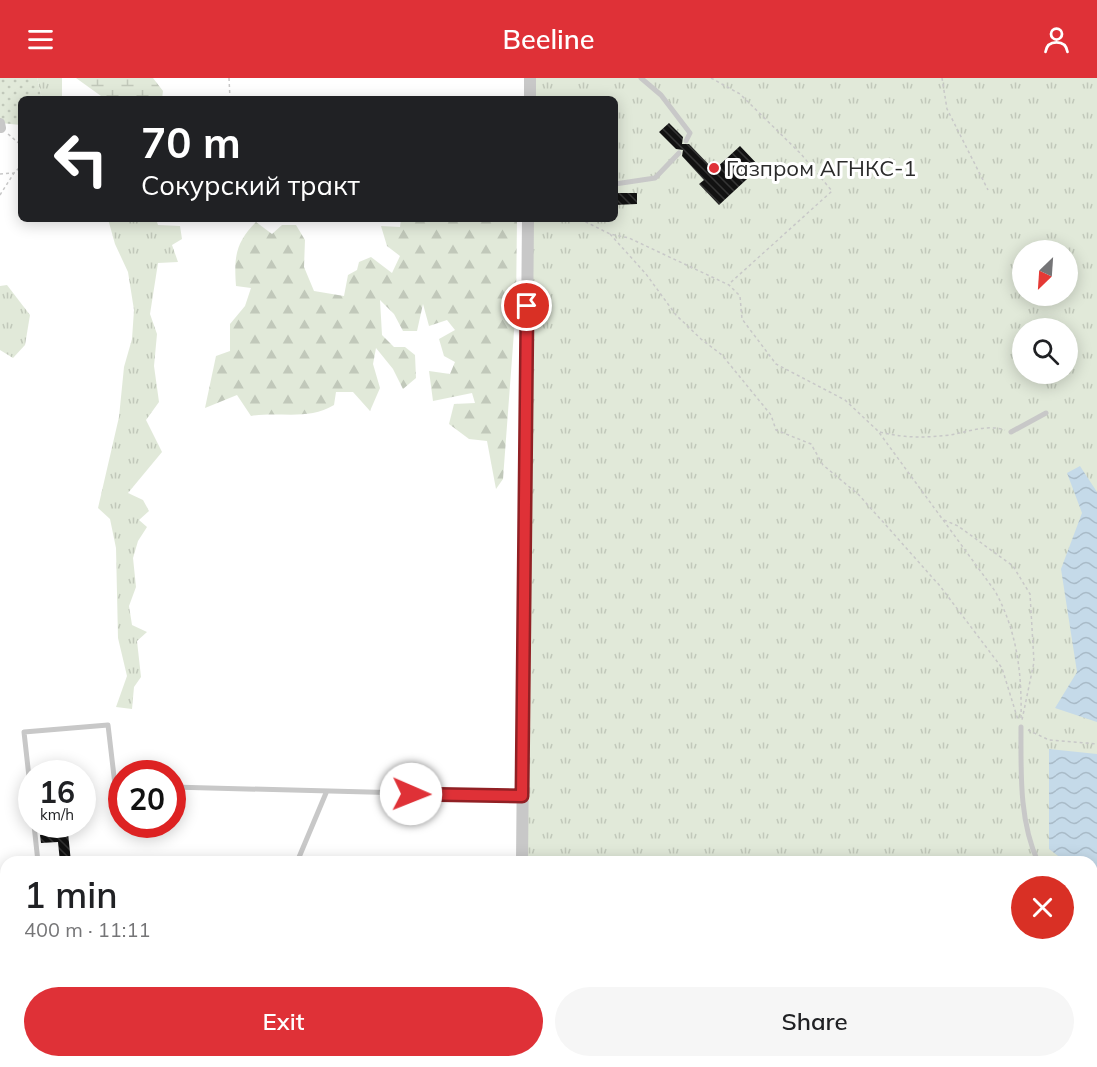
<!DOCTYPE html>
<html lang="en">
<head>
<meta charset="utf-8">
<style>
  :root { --surface:#fff; --page:#f6f6f6; --text:#202124; --muted:#757577; --accent:#df3137 }
  body { margin:0; font-family:Mulish,sans-serif; background:var(--page); color:var(--text); height:100vh; display:flex; flex-direction:column; font-size:22px; white-space:nowrap }
  * { box-sizing:border-box; margin:0 }
  p { font-size:20px; color:var(--muted) }
  .icon { flex:none; width:33px; height:33px; fill:none; stroke:currentColor; stroke-width:2; stroke-linecap:round; stroke-linejoin:round }
  .map { position:relative; flex:1; overflow:hidden }
  .panel { position:absolute; left:0px; top:778px; width:1098px; height:212px; display:flex; flex-direction:column; background:var(--surface); border-radius:18px 18px 0 0; box-shadow:0 3px 15px #0003 }
  .panel>* { flex:none }
  .hud { position:absolute; left:18px; top:18px; width:600px; height:126px; border-radius:9px; box-shadow:0 3px 15px #0003; background:#202124; color:#fff; overflow:hidden }
  .needle { width:39px; rotate:205deg }
  .tools { position:absolute; left:1012px; top:162px; display:grid; gap:12px }
  .tools a { display:grid; place-items:center; width:66px; height:66px; border-radius:50%; background:var(--surface); box-shadow:0 3px 15px #0003; font-size:30px }
  .speed { position:absolute; left:18px; top:682px; display:flex; gap:12px; font-size:30px; font-weight:700; text-align:center }
  .speed>* { display:grid; place-content:center; width:78px; height:78px; border-radius:50%; background:var(--surface); box-shadow:0 3px 15px #0003; line-height:1 }
  .speed small { font-size:15px; font-weight:400 }
  .speed .limit { border:9px solid #d22; background:#fff; color:#111 }
  .pin { position:absolute; display:grid; place-items:center; width:51px; height:51px; color:#fff; margin:-26px; border:3px solid #fff; border-radius:50%; box-shadow:0 2px 6px #0007 }
  .me { position:absolute; width:66px; margin:-33px; rotate:91deg; stroke-linejoin:round; filter:drop-shadow(0 0 4px #0008) }
  .turn { display:flex; align-items:center; gap:21px; height:126px; padding:0 24px; font-size:27px }
  .turn .icon { width:78px; height:78px; stroke-width:2.5 }
  .turn b { display:block; font-size:42px; line-height:51px }
  .round { display:grid; place-items:center; flex:none; width:63px; height:63px; border-radius:32px; background:var(--page) }
  .head { display:flex; align-items:center; justify-content:space-between; height:102px; padding:0 24px }
  h1 { font-size:36px; font-weight:600; line-height:45px }
  .primary-button { display:flex; gap:12px; margin-top:auto; padding:12px 24px }
  .primary-button a { flex:1; height:69px; border-radius:36px; background:var(--accent); color:#fff; font-size:24px; font-weight:600; line-height:69px; text-align:center }
  .primary-button a+a { background:var(--page); color:var(--text) }
  header { display:flex; justify-content:space-between; align-items:center; height:78px; padding:0 24px; background:var(--accent); color:#fff; font-size:27px; font-weight:600 }
  .map>svg:first-child { display:block }
  .grass { fill:url(#grass-tufts); fill-rule:evenodd }
  .forest { fill:url(#forest-firs) }
  .wetland { fill:url(#wetland-marsh) }
  .park { fill:url(#park-dots) }
  .water { fill:url(#water-waves) }
  .building { fill:url(#building-back-hatch) }
  .lines { fill:none; stroke-linecap:round; stroke-linejoin:round }
  .path { stroke:#c8c8c8; stroke-width:1.5; stroke-dasharray:3 3; stroke-linecap:butt }
  .service { stroke:#c8c8c8; stroke-width:5 }
  .minor { stroke:#c8c8c8; stroke-width:10 }
  .tertiary { stroke:#c8c8c8; stroke-width:12 }
  .route-casing { stroke:#912024; stroke-width:15 }
  .route { stroke:#df3137; stroke-width:10 }
  .poi-dot { fill:#df3137; stroke:#fff; stroke-width:2 }
  .labels { text-anchor:middle; stroke-width:6; stroke-linejoin:round; paint-order:stroke }
  .poi-label { font-size:22px; fill:#2b2b2b; stroke:#fff; text-anchor:start }
</style>
</head>
<body>
<header><svg class="icon" aria-label="menu" viewBox="0 0 24 24"><path d="M4 6h16M4 12h16M4 18h16"/></svg>Beeline<svg class="icon" aria-label="person" viewBox="0 0 24 24"><circle cx="12" cy="8" r="4"/><path d="M4 21q1-7 8-7t8 7"/></svg></header>
<div class="map">
<svg width="1097" height="989" viewBox="0 0 1097 989">
  <defs>
    <pattern id="grass-tufts" width="24" height="20" patternUnits="userSpaceOnUse" patternTransform="scale(1.5)"><rect width="24" height="20" fill="#e1e9d9"/><path d="M3 7l-1-3M5 7V3M7 7l1-3M15 17l-1-3M17 17v-4M19 17l1-3" fill="none" stroke="#c1c8ba"/></pattern>
    <pattern id="forest-firs" width="22" height="20" patternUnits="userSpaceOnUse" patternTransform="scale(1.5)"><rect width="22" height="20" fill="#e1e9d9"/><path d="M5 1l3.5 6h-7zM16 11l3.5 6h-7z" fill="#c1c8ba"/></pattern>
    <pattern id="wetland-marsh" width="20" height="14" patternUnits="userSpaceOnUse" patternTransform="scale(1.5)"><rect width="20" height="14" fill="#e1e9d9"/><path d="M1 5h8M5 5V1M11 12h8M15 12V8" fill="none" stroke="#c1c8ba"/></pattern>
    <pattern id="park-dots" width="8" height="8" patternUnits="userSpaceOnUse" patternTransform="scale(1.5)"><rect width="8" height="8" fill="#e1e9d9"/><path d="M2 2h.1M6 6h.1" fill="none" stroke="#c1c8ba" stroke-width="1.8" stroke-linecap="round"/></pattern>
    <pattern id="water-waves" width="16" height="10" patternUnits="userSpaceOnUse" patternTransform="scale(1.5)"><rect width="16" height="10" fill="#c5dae9"/><path d="M0 5q4-4 8 0t8 0" fill="none" stroke="#a9bbc8"/></pattern>
    <pattern id="building-back-hatch" width="6" height="6" patternUnits="userSpaceOnUse" patternTransform="scale(1.5)"><rect width="6" height="6" fill="#121212"/><path d="M-1 5l2 2M0 0l6 6M5-1l2 2" fill="none" stroke="#353535"/></pattern>
  </defs>
  <rect width="100%" height="100%" fill="#fff"/>
  <g class="grass">
    <path d="M 37,0 L 62,0 L 62,21 L 42,21 Z"/>
    <path d="M 530,0 L 1097,0 L 1097,989 L 1063,989 L 1063,984 L 1092,984 L 1092,784 L 955,782 L 954,784 L 522,784 L 528,141 L 615,141 L 615,21 L 530,21 ZM 1023,172 L 1068,172 L 1068,218 L 1023,218 ZM 1023,250 L 1068,250 L 1068,296 L 1023,296 Z"/>
    <path d="M 108,141 L 156,141 L 158,147 L 180,148 L 182,161 L 172,167 L 178,184 L 158,185 L 150,236 L 157,256 L 154,288 L 159,324 L 146,342 L 162,374 L 128,415 L 143,422 L 149,433 L 139,442 L 147,449 L 138,463 L 133,480 L 136,509 L 129,528 L 132,547 L 147,554 L 137,563 L 141,599 L 134,609 L 132,631 L 116,629 L 127,598 L 118,560 L 116,470 L 110,441 L 98,430 L 119,339 L 124,289 L 132,261 L 134,232 L 128,194 L 115,166 Z"/>
    <path d="M 7,207 L 30,237 L 25,267 L 13,280 L 0,272 L 0,208 Z"/>
  </g>
  <path class="forest" d="M 401,141 L 517,141 L 516,227 L 503,401 L 496,411 L 487,363 L 469,361 L 449,346 L 454,326 L 475,325 L 472,315 L 433,323 L 429,293 L 450,296 L 455,284 L 444,278 L 439,261 L 455,252 L 447,242 L 429,248 L 423,226 L 417,253 L 403,253 L 394,236 L 380,222 L 382,257 L 394,269 L 405,269 L 415,277 L 416,300 L 403,311 L 393,291 L 376,270 L 373,286 L 380,310 L 370,333 L 353,314 L 336,314 L 334,327 C 308,343 279,333 251,338 L 237,317 L 205,330 L 216,278 L 230,273 L 230,246 L 245,228 L 251,210 L 236,208 C 234,180 235,165 256,144 L 272,156 L 282,147 L 296,147 L 305,162 L 304,189 L 314,213 L 344,218 L 348,197 L 357,192 L 359,184 L 371,179 L 392,195 L 400,178 L 387,168 L 381,148 L 400,149 Z"/>
  <path class="wetland" d="M 76,0 L 153,0 L 163,13 L 162,21 L 101,21 L 101,18 Z"/>
  <g class="park">
    <path d="M 0,0 L 37,0 L 42,21 L 21,21 L 21,47 L 0,45 Z"/>
    <path d="M 580,984 L 1063,984 L 1063,989 L 579,989 Z"/>
  </g>
  <g class="water">
    <path d="M 1080,388 L 1097,414 L 1097,644 L 1055,630 L 1077,594 L 1061,491 L 1082,435 L 1067,395 Z"/>
    <path d="M 1049,671 L 1097,676 L 1097,802 L 1092,804 L 1092,784 L 1066,784 L 1049,771 Z"/>
  </g>
  <g class="building">
    <path d="M 669,45 L 683,59 L 682,66 L 689,66 L 714,92 L 740,68 L 760,89 L 719,127 L 699,106 L 704,102 L 682,78 L 683,72 L 676,71 L 659,54 Z"/>
    <path d="M 615,115 L 637,115 L 637,126 L 615,127 Z"/>
    <path d="M 68,755 L 71,784 L 60,784 L 58,764 L 41,765 L 40,757 Z"/>
  </g>
  <g class="lines">
    <g class="path">
      <path d="M 229,0 L 230,21"/>
      <path d="M 711,0 L 740,16 L 801,76 L 832,113 L 729,206"/>
      <path d="M 942,0 L 947,31 L 988,112"/>
      <path d="M 8,56 L 21,67"/>
      <path d="M 0,96 L 14,95 L 21,88"/>
      <path d="M 0,117 L 14,95"/>
      <path d="M 580,141 L 610,156 L 629,160 L 729,207 L 740,218 L 742,241 L 776,286 L 845,322 L 878,353 L 995,513 C 1017,553 1022,595 1021,640"/>
      <path d="M 610,156 L 646,196 L 676,237 L 701,261 L 722,277 L 771,337 L 776,352 L 811,366 L 823,387 L 859,417 L 940,508 L 1002,590 L 1018,642"/>
      <path d="M 880,354 C 903,360 925,360 950,357 C 968,354 986,346 1005,352"/>
      <path d="M 944,442 L 958,448 L 1013,488 L 1030,516 L 1034,584 L 1022,642"/>
      <path d="M 1028,652 L 1049,662 L 1097,666"/>
      <path d="M 0,861 L 6,864"/>
      <path d="M 178,984 L 179,989"/>
      <path d="M 18,989 L 21,984"/>
    </g>
    <g class="service">
      <path d="M 641,0 L 661,17 L 690,55 L 686,63"/>
      <path d="M 615,106 L 655,100 L 679,75"/>
      <path d="M 1011,354 L 1046,335"/>
      <path d="M 1021,649 C 1021,695 1019,742 1038,784"/>
      <path d="M 172,709 L 522,718"/>
      <path d="M 32,726 L 24,654 L 108,647 L 115,707 L 122,707"/>
      <path d="M 34,747 L 38,784"/>
      <path d="M 297,784 L 326,715"/>
      <path d="M 1065,984 L 1065,989"/>
      <path d="M 586,989 L 589,984"/>
      <path d="M 821,989 L 848,984"/>
    </g>
    <path class="minor" d="M 0,45 L 1,50"/>
    <g class="tertiary">
      <path d="M 530,0 L 530,21"/>
      <path d="M 522,784 L 528,141"/>
      <path d="M 520,989 L 520,984"/>
    </g>
  </g>
  <g class="lines">
    <g class="route-casing">
      <path id="route" d="M 411,716 L 522,718 L 527,228"/>
    </g>
    <use href="#route" class="route"/>
  </g>
  <circle class="poi-dot" cx="714" cy="90" r="6"/>
  <g class="labels">
    <g class="poi-label">
      <text x="726" y="98">Газпром АГНКС-1</text>
    </g>
  </g>
</svg>
<div class="tools">
<a><svg class="needle" viewBox="-14 -14 28 28"><path d="M0-13l5 13h-10z" fill="#e53935"/><path d="M0 13l5-13h-10z" fill="#757577"/></svg></a>
<a><svg class="icon" aria-label="search" viewBox="0 0 24 24"><circle cx="10" cy="10" r="6"/><path d="M15 15l6 6"/></svg></a>
</div>
<div class="speed"><div>16<small>km/h</small></div><div class="limit">20</div></div>
<div class="pin" style="left:527px;top:228px;background:#d93025"><svg class="icon" aria-label="arrive" viewBox="0 0 24 24"><path d="M6 21V4h12l-3 4 3 4H6"/></svg></div>
<svg class="me" style="left:411px;top:716px" viewBox="-20 -20 40 40"><circle r="19" fill="#fff"/><path d="M0-13L10 11 0 6-10 11z" fill="#df3137"/></svg>
<div class="hud">
<div class="turn"><svg class="icon" aria-label="left" viewBox="0 0 24 24"><path d="M17 20v-9H6M10 6l-5 5 5 5"/></svg><div><b>70 m</b>Сокурский тракт</div></div>
</div>
<section class="panel">
<div class="head"><div><h1>1 min</h1><p>400 m · 11:11</p></div><a class="round" style="background:#d93025;color:#fff"><svg class="icon" aria-label="close" viewBox="0 0 24 24"><path d="M6 6l12 12M18 6L6 18"/></svg></a></div>
<div class="primary-button"><a>Exit</a><a>Share</a></div>
</section>
</div>
</body>
</html>
